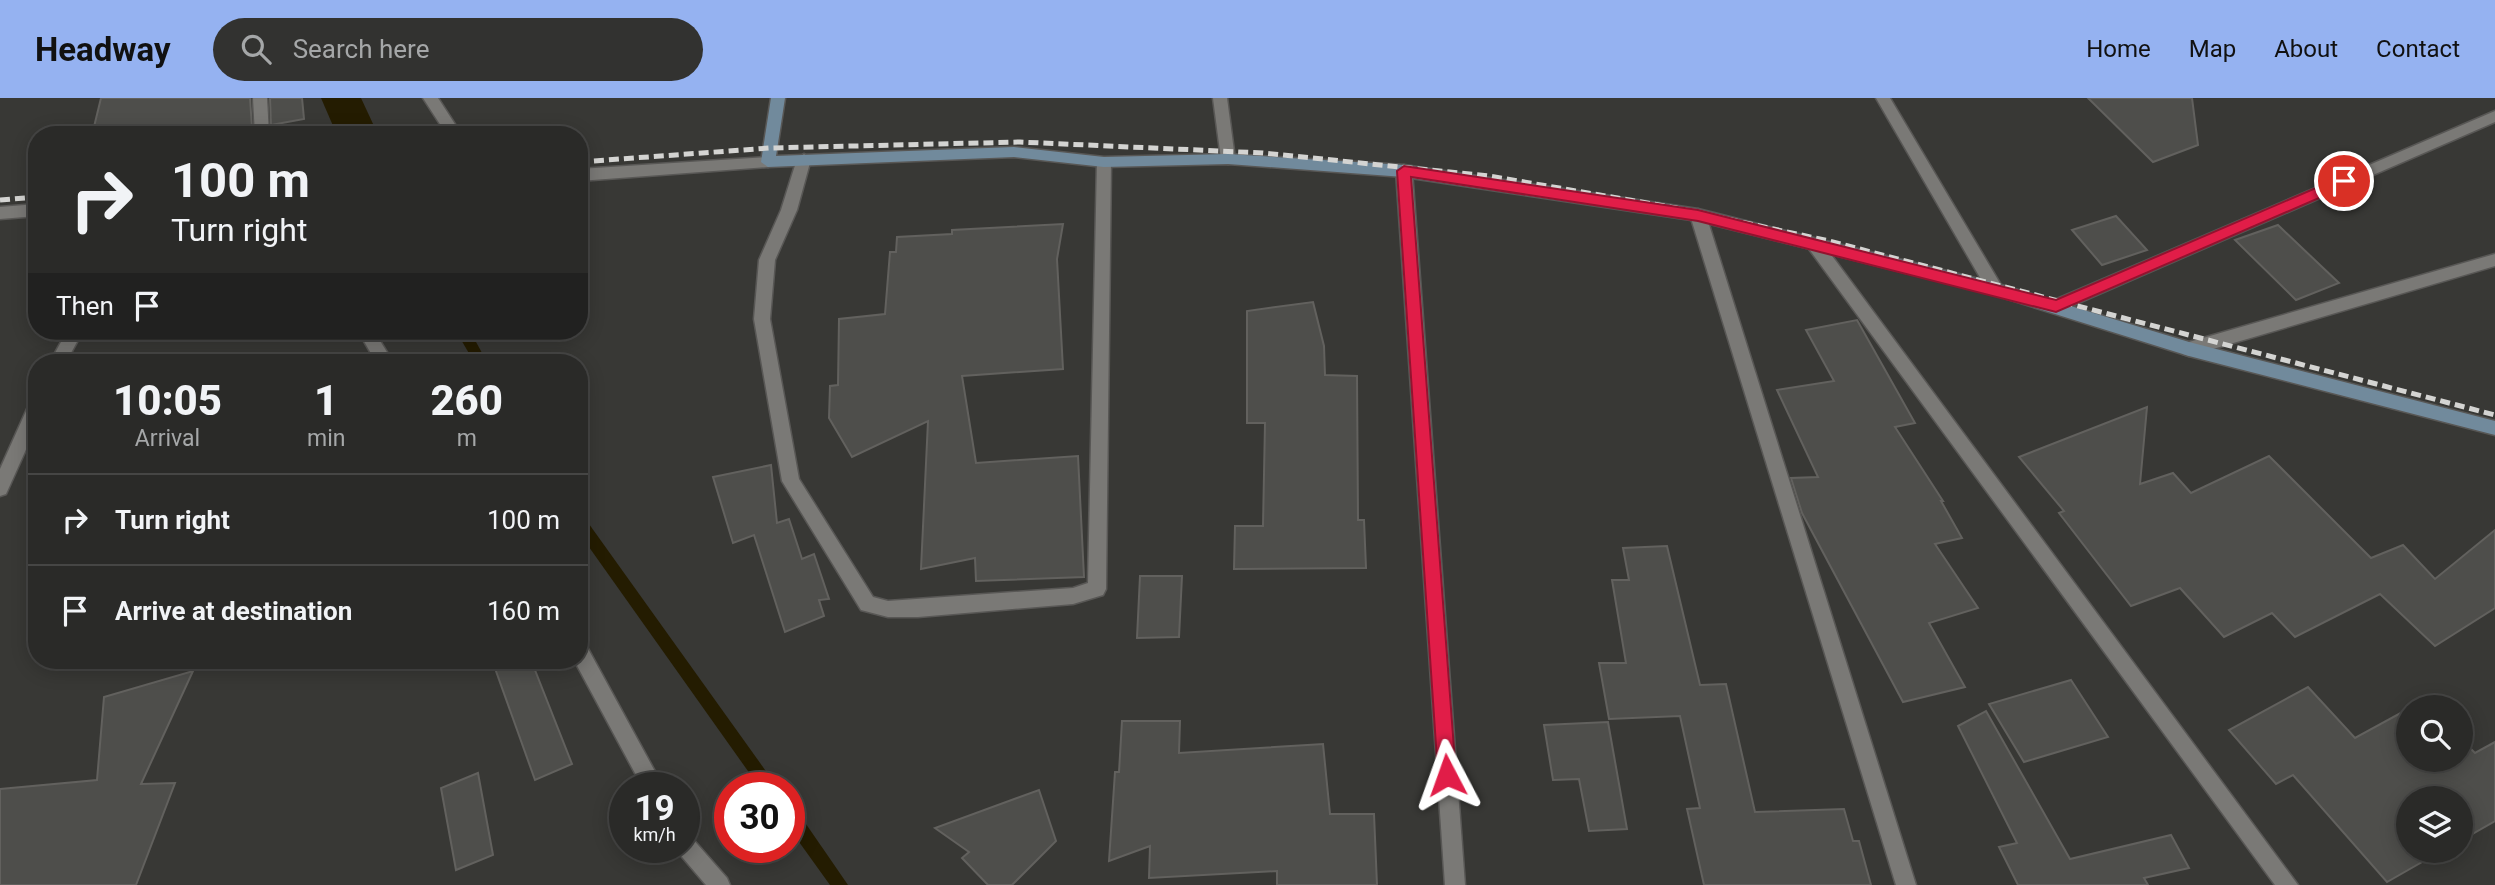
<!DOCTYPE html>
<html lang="en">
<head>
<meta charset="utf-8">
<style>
  :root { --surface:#2a2a28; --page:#323230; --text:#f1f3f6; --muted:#a5a7a8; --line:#464645; --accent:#95b2f1 }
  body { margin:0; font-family:Roboto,sans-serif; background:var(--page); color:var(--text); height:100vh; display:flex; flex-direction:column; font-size:26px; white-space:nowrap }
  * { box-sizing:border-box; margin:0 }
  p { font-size:23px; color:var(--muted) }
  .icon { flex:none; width:38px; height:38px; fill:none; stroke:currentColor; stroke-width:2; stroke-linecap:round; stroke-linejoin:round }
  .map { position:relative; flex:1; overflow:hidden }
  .sheet { position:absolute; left:28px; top:256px; width:560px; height:315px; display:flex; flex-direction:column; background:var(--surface); border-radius:28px; box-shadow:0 4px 18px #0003,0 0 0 2px var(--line) }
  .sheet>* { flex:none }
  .banner { position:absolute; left:28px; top:28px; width:560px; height:214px; border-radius:28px; box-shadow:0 4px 18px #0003,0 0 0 2px var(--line); background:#2a2a28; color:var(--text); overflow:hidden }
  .controls { position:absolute; left:2396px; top:597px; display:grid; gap:14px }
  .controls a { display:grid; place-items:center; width:77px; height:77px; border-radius:50%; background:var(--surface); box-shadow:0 4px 18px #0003,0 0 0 2px var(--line); font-size:35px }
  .speed { position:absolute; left:609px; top:674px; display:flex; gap:14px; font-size:35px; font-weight:700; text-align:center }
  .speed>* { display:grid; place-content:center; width:91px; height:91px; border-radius:50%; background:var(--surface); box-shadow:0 4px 18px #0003,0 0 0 2px var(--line); line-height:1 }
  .speed small { font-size:18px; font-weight:400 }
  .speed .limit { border:10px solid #d22; background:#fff; color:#111 }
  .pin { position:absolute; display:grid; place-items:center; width:60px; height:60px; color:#fff; margin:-30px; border:4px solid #fff; border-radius:50%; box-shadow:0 2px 7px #0007 }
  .me { position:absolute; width:77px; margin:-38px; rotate:356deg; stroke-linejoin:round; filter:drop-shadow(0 0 5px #0008) }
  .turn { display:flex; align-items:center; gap:24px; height:147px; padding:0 28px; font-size:32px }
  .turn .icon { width:91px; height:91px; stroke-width:2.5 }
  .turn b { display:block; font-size:49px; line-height:60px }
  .then { display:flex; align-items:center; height:66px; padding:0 28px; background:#0003; gap:14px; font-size:26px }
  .eta { display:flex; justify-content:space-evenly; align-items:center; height:119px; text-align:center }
  .eta b { font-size:42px; font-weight:800; line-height:49px }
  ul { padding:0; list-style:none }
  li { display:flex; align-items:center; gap:21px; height:91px; padding:0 28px; border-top:2px solid var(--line) }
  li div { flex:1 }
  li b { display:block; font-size:26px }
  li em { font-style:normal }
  header { display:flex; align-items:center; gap:42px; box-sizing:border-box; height:98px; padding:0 35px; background:var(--accent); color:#111 }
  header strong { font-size:33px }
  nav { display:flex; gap:38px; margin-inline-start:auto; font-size:24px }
  .search { width:490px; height:63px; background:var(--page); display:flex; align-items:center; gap:18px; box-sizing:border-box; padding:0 24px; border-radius:38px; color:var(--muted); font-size:26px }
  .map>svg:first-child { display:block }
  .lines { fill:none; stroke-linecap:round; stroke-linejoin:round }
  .stream { fill:#241c01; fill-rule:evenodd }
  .canal { fill:#241c01; fill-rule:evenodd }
  .building { fill:#4e4e4b; stroke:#62615e; stroke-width:2 }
  .street-casing { stroke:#585755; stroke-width:3 }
  .secondary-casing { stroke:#585755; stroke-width:3 }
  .street { fill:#7a7976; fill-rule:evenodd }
  .secondary { fill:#718a9c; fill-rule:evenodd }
  .rail { stroke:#d4d4d2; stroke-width:5; stroke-dasharray:10 5; stroke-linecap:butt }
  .route { fill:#e11d48; stroke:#92132f; stroke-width:2 }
</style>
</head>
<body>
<header>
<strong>Headway</strong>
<div class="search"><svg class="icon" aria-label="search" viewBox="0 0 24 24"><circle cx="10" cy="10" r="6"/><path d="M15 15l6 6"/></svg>Search here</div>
<nav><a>Home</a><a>Map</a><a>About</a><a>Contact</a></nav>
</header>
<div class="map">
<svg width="2495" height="787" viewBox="0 0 2495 787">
  <rect width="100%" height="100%" fill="#383835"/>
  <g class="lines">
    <g class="stream">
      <path d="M 456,233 L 470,233 L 487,264 L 474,264 Z"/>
      <path d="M 579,417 L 584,419 L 778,690 L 760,690 L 579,435 Z"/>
      <path d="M 789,708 L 795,710 L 848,787 L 830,787 L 789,730 Z"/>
    </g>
    <path class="canal" d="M 321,0 L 361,0 L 374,28 L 369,37 L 337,37 Z"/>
  </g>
  <g class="building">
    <path d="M 101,0 L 250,0 L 252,30 L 209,37 L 92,37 Z"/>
    <path d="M 270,0 L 302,0 L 304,21 L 271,27 Z"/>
    <path d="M 2088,0 L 2192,0 L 2198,47 L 2153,64 Z"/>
    <path d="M 2116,118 L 2147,152 L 2102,167 L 2072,132 Z"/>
    <path d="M 1063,126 L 1057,161 L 1063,271 L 962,278 L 976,365 L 1078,358 L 1084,479 L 976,483 L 975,460 L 921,471 L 928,323 L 852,359 L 829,320 L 830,288 L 838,287 L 839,221 L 885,216 L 890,154 L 896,154 L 897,139 L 952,136 L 952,132 Z"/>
    <path d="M 2278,127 L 2339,185 L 2296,202 L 2235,142 Z"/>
    <path d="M 1313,204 L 1324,248 L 1325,277 L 1357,278 L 1358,422 L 1364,422 L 1366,470 L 1234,471 L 1235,428 L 1263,428 L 1265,325 L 1247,325 L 1247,213 Z"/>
    <path d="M 1857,222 L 1915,325 L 1895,329 L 1943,403 L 1941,403 L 1962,440 L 1935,446 L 1978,510 L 1929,525 L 1965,589 L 1903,604 L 1802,415 L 1791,380 L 1818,379 L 1777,292 L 1834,283 L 1806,232 Z"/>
    <path d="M 2147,309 L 2140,386 L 2173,375 L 2191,395 L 2269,358 L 2371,460 L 2403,447 L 2435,481 L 2495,432 L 2495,510 L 2435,548 L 2380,496 L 2295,539 L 2272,515 L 2224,539 L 2180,490 L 2131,508 L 2059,415 L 2064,413 L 2019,359 Z"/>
    <path d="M 771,367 L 777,425 L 789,421 L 802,461 L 814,456 L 829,501 L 819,502 L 824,518 L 785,534 L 754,437 L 733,445 L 713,379 Z"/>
    <path d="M 1667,448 L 1700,587 L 1726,586 L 1755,714 L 1844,711 L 1853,743 L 1859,743 L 1871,787 L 1704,787 L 1687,711 L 1700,710 L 1680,618 L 1609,621 L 1599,565 L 1626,565 L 1612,482 L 1629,482 L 1623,450 Z"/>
    <path d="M 1140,478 L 1182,478 L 1179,539 L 1137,540 Z"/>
    <path d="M 492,562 L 531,562 L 572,666 L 535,682 Z"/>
    <path d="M 193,573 L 141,686 L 175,685 L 136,787 L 0,787 L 0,691 L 97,682 L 104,599 Z"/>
    <path d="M 2071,582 L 2108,639 L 2024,664 L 1989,606 Z"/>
    <path d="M 2308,589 L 2355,640 L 2408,611 L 2408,662 L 2460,662 L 2460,640 L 2475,655 L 2495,644 L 2495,723 L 2460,743 L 2460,700 L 2408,700 L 2408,752 L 2443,752 L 2387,784 L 2293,677 L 2276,686 L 2229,632 Z"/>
    <path d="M 1986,613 L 2070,761 L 2171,737 L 2189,770 L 2144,780 L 2148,787 L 2018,787 L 1999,749 L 2017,745 L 1958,628 Z"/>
    <path d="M 1122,623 L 1180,623 L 1179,655 L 1323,646 L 1330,716 L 1374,716 L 1377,787 L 1277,787 L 1277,773 L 1149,780 L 1150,748 L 1109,763 L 1115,674 L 1119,674 Z"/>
    <path d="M 1608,624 L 1627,731 L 1589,733 L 1579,681 L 1553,682 L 1544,627 Z"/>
    <path d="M 478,675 L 493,757 L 456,772 L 441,690 Z"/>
    <path d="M 1039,692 L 1056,743 L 1012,787 L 988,787 L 962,760 L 969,754 L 935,730 Z"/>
  </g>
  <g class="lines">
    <g class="street-casing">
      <g id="street">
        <path d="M 253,0 L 267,0 L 269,37 L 255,37 Z"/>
        <path d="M 423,0 L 438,0 L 462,37 L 447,37 Z"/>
        <path d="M 1213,0 L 1227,0 L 1235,61 L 1228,66 L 1221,61 Z"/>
        <path d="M 1876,0 L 1890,0 L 2001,187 L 2003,191 L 2001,195 L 1989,195 Z"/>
        <path d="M 2495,13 L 2495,24 L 2062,212 L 2056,214 L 2048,208 L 2050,204 Z"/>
        <path d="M 804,56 L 811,61 L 797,112 L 775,162 L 770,221 L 799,381 L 873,499 L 888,503 L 1073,490 L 1088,485 L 1097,64 L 1099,60 L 1109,60 L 1111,64 L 1106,491 L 1103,497 L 1073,506 L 918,519 L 888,519 L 861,512 L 782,383 L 754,221 L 759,162 L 781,112 L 797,61 Z"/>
        <path d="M 768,59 L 775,64 L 768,69 L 579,83 L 579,71 Z"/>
        <path d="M 1404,67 L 1412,73 L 1465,787 L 1445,787 L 1396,73 Z"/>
        <path d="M 37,106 L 37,118 L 0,121 L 0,109 Z"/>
        <path d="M 1698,111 L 1706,117 L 1916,787 L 1896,787 L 1690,117 Z"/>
        <path d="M 1815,141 L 1821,143 L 2298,787 L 2275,787 L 1809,151 L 1807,147 L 1809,143 Z"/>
        <path d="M 2495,156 L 2495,168 L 2189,258 L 2183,256 L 2181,251 L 2183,246 L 2189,244 Z"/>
        <path d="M 67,233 L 83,233 L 66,264 L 50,264 Z"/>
        <path d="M 358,233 L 374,233 L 393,264 L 376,264 Z"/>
        <path d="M 37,300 L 37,327 L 6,396 L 0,398 L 0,371 L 31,302 Z"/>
        <path d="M 579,545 L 586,547 L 664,690 L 643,690 L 574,562 L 579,562 Z"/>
        <path d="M 684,736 L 691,739 L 727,780 L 730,787 L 706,787 L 677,753 L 675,749 L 684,749 Z"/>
      </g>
    </g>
    <g class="secondary-casing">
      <path id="secondary" d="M 771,0 L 785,0 L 776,58 L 1014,49 L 1104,59 L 1228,56 L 1404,67 L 1698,111 L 1995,185 L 2189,244 L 2495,323 L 2495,337 L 2189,258 L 1995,197 L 1698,123 L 1404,79 L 1228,66 L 1104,69 L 1014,59 L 768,69 L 761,64 Z"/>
    </g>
    <use href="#street" class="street"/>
    <use href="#secondary" class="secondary"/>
    <g class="rail">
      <path d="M 579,64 L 770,50 L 1020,44 L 1263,55 L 1489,78 L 1676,110 L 1829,143 L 2495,317"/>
      <path d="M 0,102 L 37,99"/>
    </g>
  </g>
  <path class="route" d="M 1404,68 L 1698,112 L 2056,202 L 2339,80 L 2344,78 L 2351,83 L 2349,87 L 2056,214 L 1698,123 L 1411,79 L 1456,677 L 1453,683 L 1447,686 L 1441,683 L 1438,677 L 1397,73 Z"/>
</svg>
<div class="controls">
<a><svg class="icon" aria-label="search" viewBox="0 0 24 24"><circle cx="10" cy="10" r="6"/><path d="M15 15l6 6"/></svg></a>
<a><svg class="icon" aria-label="layers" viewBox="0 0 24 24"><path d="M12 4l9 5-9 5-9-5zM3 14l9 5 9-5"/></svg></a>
</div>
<div class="speed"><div>19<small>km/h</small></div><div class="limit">30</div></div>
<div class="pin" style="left:2344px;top:83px;background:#d93025"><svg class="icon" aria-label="arrive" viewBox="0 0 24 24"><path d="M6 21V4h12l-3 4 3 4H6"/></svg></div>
<svg class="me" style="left:1447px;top:677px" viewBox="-20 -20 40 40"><path d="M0-17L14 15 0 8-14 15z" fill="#e11d48" stroke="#fff" stroke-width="4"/></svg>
<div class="banner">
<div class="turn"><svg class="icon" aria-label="right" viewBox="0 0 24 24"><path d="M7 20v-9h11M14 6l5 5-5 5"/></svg><div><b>100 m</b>Turn right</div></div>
<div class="then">Then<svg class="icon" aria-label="arrive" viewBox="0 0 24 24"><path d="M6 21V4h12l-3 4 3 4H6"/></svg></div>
</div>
<section class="sheet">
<div class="eta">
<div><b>10:05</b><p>Arrival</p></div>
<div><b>1</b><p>min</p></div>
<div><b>260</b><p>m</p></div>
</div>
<ul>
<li><svg class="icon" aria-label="right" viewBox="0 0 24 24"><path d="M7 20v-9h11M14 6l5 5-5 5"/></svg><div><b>Turn right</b></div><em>100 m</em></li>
<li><svg class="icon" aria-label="arrive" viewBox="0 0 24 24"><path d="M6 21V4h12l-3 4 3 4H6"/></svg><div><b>Arrive at destination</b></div><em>160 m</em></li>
</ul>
</section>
</div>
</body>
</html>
